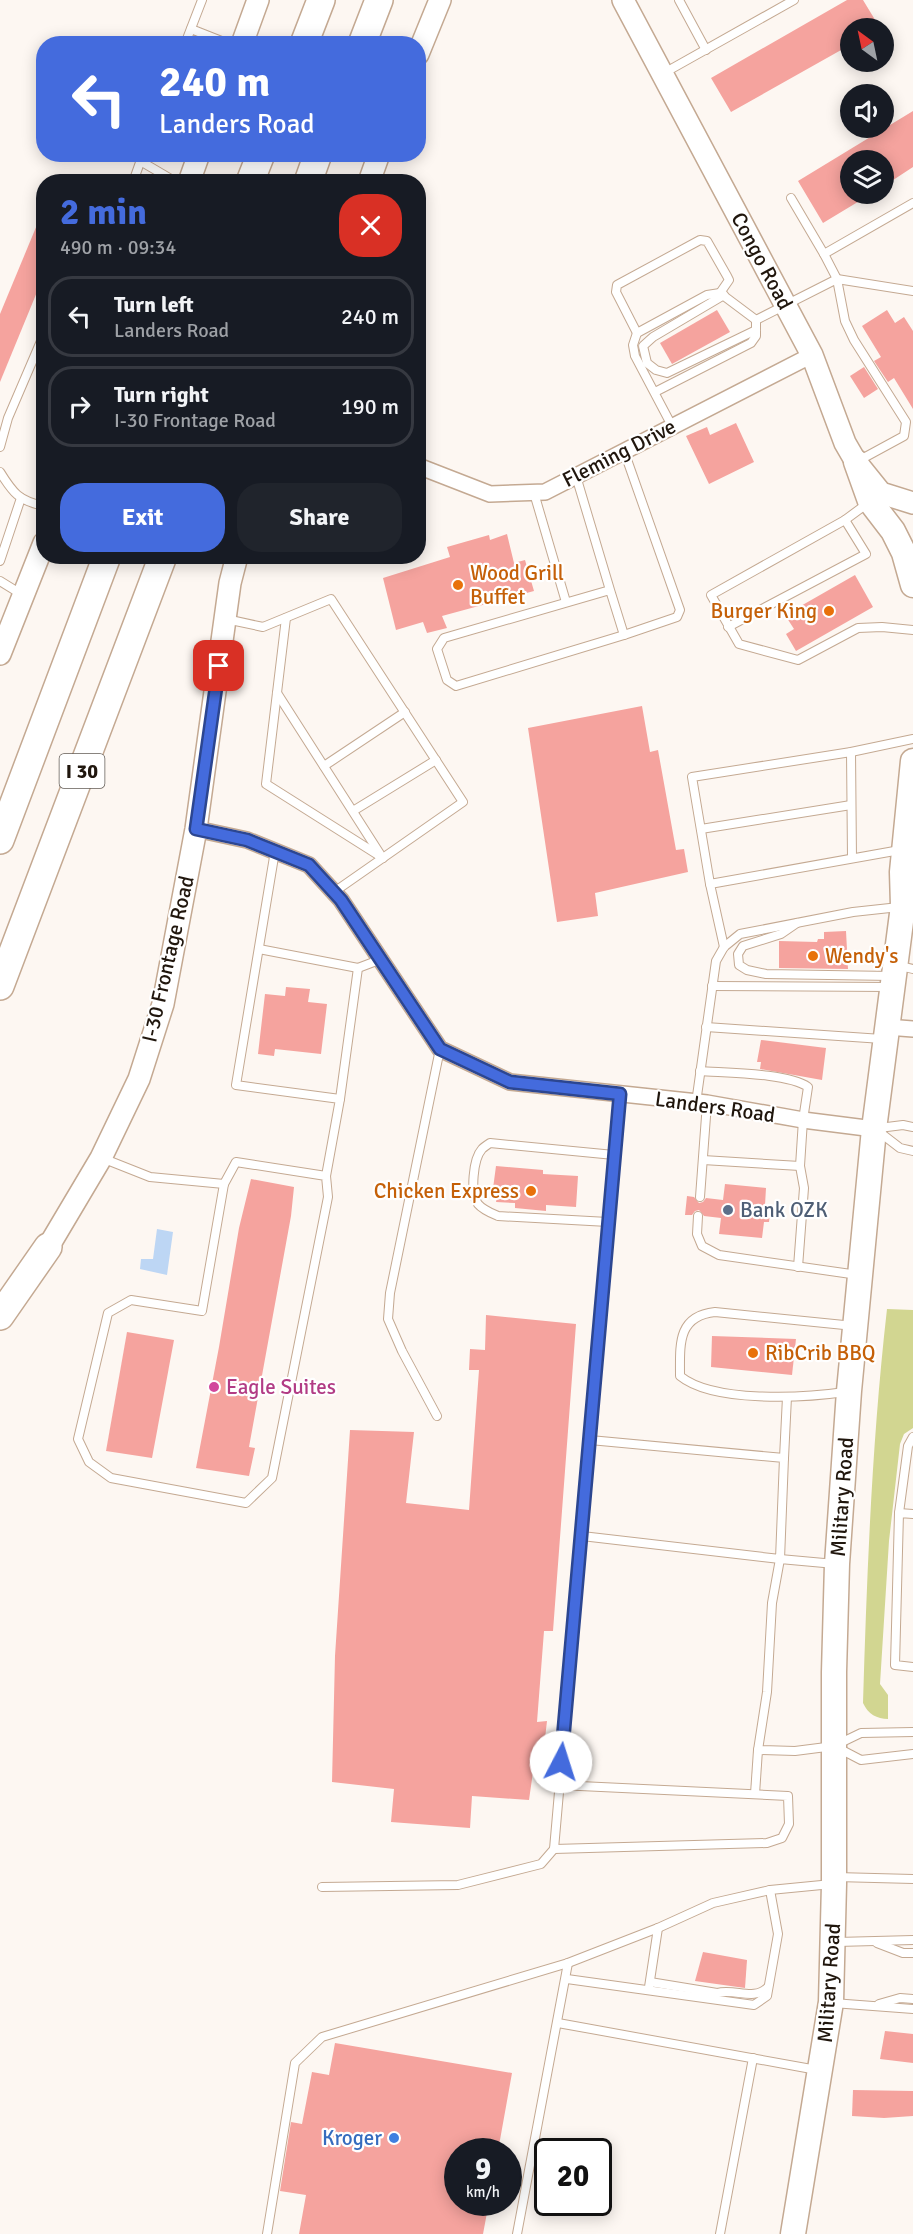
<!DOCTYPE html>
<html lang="en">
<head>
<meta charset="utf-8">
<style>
  :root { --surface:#171b24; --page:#20242c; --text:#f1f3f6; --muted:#9ea1a6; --line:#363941; --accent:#446bdd }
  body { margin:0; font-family:Signika,sans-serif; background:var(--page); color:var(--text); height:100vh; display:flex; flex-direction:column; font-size:22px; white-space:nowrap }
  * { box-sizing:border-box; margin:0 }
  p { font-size:20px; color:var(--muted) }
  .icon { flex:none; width:33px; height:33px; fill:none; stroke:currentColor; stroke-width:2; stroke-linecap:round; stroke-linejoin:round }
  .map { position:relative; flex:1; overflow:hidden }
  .drawer { position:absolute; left:36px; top:174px; width:390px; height:390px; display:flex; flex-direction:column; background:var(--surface); border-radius:24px; box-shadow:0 3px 15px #0003 }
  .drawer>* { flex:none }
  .guide { position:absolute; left:36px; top:36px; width:390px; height:126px; border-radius:24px; box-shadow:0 3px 15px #0003; background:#446bdd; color:#fff; overflow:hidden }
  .needle { width:39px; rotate:327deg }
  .buttons { position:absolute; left:840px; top:18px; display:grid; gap:12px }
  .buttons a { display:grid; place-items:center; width:54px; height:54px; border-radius:50%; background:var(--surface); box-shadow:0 3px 15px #0003; font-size:30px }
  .speed { position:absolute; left:444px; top:2138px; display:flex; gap:12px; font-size:30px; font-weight:700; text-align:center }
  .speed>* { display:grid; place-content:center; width:78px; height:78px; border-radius:50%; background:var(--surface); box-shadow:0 3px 15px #0003; line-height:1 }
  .speed small { font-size:15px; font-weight:400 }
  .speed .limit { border:3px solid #111; border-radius:9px; background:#fff; color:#111 }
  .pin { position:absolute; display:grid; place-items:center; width:51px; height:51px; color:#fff; margin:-26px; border-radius:12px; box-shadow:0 3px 9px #0006 }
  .me { position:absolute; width:66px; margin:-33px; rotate:5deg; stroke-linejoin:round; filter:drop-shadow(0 0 4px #0008) }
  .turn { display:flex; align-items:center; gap:21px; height:126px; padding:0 24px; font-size:27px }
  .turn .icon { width:78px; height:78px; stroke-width:2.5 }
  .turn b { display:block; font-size:42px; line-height:51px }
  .round { display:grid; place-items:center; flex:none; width:63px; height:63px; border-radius:24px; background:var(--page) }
  .head { display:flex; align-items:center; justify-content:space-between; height:102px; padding:0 24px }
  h1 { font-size:36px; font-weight:700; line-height:45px; color:var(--accent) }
  .primary-button { display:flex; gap:12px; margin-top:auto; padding:12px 24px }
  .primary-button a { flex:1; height:69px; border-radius:24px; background:var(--accent); color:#fff; font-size:24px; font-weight:700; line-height:69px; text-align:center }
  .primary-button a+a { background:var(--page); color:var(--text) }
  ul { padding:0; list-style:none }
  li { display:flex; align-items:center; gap:18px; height:81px; margin:0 12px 9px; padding:0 12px; border:3px solid var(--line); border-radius:24px }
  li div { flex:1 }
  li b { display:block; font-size:22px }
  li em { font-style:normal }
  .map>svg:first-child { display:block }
  .green { fill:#d2d691 }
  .water { fill:#bdd6f4 }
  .building { fill:#f5a39e }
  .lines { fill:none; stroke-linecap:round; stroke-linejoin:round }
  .lane-casing { stroke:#c4a992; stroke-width:10 }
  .street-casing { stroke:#c4a992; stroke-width:18 }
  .secondary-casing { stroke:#c4a992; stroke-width:24 }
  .primary-casing { stroke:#c4a992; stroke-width:27 }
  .highway-casing { stroke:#c4a992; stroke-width:30 }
  .lane { stroke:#fff; stroke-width:8 }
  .street { stroke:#fff; stroke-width:15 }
  .secondary { stroke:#fff; stroke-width:21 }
  .primary { stroke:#fff; stroke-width:24 }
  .highway { stroke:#fff; stroke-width:27 }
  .route-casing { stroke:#2c4690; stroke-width:15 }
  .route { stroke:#446bdd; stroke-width:10 }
  .food-dot { fill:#e8710a; stroke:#fff; stroke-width:2 }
  .service-dot { fill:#5c6f8a; stroke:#fff; stroke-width:2 }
  .hotel-dot { fill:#d1479c; stroke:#fff; stroke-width:2 }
  .shop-dot { fill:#3f7fe0; stroke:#fff; stroke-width:2 }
  .labels { text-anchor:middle; stroke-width:4.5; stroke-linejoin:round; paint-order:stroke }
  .shield { fill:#fff; stroke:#635c56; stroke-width:1.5 }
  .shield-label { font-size:20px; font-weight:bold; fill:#20160d }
  .street-label { font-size:21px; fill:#20160d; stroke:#fff }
  .food-label { font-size:21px; fill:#c56008; stroke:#fff; text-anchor:start }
  .service-label { font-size:21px; fill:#4e5e75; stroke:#fff; text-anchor:start }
  .hotel-label { font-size:21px; fill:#b23c85; stroke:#fff; text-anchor:start }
  .shop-label { font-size:21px; fill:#366cbe; stroke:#fff; text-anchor:end }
</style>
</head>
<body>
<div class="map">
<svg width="913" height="2234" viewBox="0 0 913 2234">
  <rect width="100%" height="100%" fill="#fdf7f2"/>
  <path class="green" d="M 887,1309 L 913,1310 L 913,1428 L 904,1434 L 900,1444 L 889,1541 L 880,1684 L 888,1695 L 888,1719 C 877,1719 868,1714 863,1703 C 867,1571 872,1440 887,1309 Z"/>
  <path class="water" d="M 157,1229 L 173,1232 L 167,1275 L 140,1269 L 141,1259 L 153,1259 Z"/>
  <g class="building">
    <path d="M 847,0 L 863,0 L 880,28 L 850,28 L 850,45 L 731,112 L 711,78 Z"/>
    <path d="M 913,111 L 913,167 L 884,186 L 884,160 L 850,160 L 850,194 L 871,194 L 823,223 L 798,181 Z"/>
    <path d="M 44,208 L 44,275 L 0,382 L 0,314 Z"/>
    <path d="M 717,310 L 730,332 L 672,364 L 660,343 Z"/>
    <path d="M 887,310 L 895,323 L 904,317 L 913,331 L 913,409 L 894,378 L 888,382 L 874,361 L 881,357 L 862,326 Z"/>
    <path d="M 864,367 L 878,389 L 864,398 L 850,376 Z"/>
    <path d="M 736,423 L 754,462 L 709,484 L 686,436 L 707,427 L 710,435 Z"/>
    <path d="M 507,534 L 514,563 L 525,560 L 534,591 L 442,616 L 447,628 L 427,633 L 423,622 L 396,630 L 383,578 L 450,557 L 447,547 L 489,535 L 490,540 Z"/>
    <path d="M 855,575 L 873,607 L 796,651 L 786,634 L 794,629 L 785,615 Z"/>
    <path d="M 642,706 L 650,752 L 658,750 L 676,850 L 684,849 L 688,872 L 595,893 L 598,916 L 557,922 L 528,728 Z"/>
    <path d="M 846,931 L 848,969 L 779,968 L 779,941 L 817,942 L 818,939 L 824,939 L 824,932 Z"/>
    <path d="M 286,987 L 310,989 L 308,1002 L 327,1004 L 321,1054 L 275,1049 L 274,1056 L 258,1054 L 265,994 L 285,996 Z"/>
    <path d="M 761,1040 L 826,1048 L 822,1080 L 760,1069 L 761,1062 L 757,1062 Z"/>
    <path d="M 496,1166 L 543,1170 L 543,1174 L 578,1176 L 576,1207 L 546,1205 L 546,1211 L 515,1208 L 515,1203 L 496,1202 L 497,1197 L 492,1196 Z"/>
    <path d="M 251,1179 L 294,1187 L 291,1216 L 249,1447 L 255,1448 L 249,1476 L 196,1468 L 219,1347 L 239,1228 Z"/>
    <path d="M 725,1184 L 766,1188 L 765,1205 L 771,1205 L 769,1222 L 764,1222 L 762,1238 L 719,1234 L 721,1218 L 704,1216 L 699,1210 L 695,1211 L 692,1215 L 685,1215 L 687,1196 L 694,1197 L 699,1203 L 703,1202 L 706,1198 L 723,1200 Z"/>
    <path d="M 486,1315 L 576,1324 L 553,1631 L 544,1631 L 537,1722 L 547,1721 L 542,1765 L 534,1765 L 529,1800 L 472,1796 L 470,1828 L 391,1822 L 394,1789 L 332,1782 L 335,1656 L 350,1430 L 414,1432 L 406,1503 L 469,1510 L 479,1370 L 469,1370 L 470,1349 L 485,1350 Z"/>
    <path d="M 127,1332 L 174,1340 L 152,1458 L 106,1451 Z"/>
    <path d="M 712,1336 L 796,1339 L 792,1375 L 711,1367 Z"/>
    <path d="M 703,1952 L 747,1960 L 745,1988 L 695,1981 Z"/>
    <path d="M 885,2031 L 913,2034 L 913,2063 L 880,2059 Z"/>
    <path d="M 335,2043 L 512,2073 L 498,2151 L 458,2151 L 458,2202 L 489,2202 L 483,2234 L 299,2234 L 306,2195 L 280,2191 L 291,2122 L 302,2124 L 312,2072 L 329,2075 Z"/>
    <path d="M 853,2090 L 913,2091 L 913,2116 L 884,2118 L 852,2116 Z"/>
  </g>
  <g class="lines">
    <g class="lane-casing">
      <g id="lane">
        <path d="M 679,0 L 706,50"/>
        <path d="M 191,29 L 229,44"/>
        <path d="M 185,44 L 202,0"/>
        <path d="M 664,73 L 794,0"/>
        <path d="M 142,162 L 176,182"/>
        <path d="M 133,182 L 143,154"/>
        <path d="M 791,198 L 824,254"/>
        <path d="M 724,295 L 653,337 L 643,346 L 647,363 L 656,370 L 667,373 L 756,330"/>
        <path d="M 756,320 L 837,279 L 913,291"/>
        <path d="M 637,333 L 616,292 L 617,285 L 700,240 L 707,241 L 727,276 L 729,280 L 720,293"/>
        <path d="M 655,392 L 751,343 L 756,336 L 756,320 L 720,293 L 707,295 L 637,333 L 633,345 L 635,356 L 672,426"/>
        <path d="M 0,447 L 8,418 L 44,334"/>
        <path d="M 858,461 L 904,436 L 906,422 L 854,340 L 845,321 L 837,279 L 824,254 L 913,203"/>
        <path d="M 0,472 C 13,493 19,501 44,506"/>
        <path d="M 576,476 L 610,590 L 444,638 L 437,649 L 447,680 L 456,686 L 624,635 L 610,590"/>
        <path d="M 534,493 L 566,602"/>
        <path d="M 868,503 L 845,520 L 711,595 L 739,644 L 798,660 L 858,628 L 882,627 L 913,630"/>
        <path d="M 0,561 L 21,498"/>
        <path d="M 0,581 L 21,594"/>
        <path d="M 286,618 L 266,784 L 383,858"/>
        <path d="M 226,619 L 263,627 L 331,599 L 463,802 L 334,892"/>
        <path d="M 728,627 L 866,554 L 845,520"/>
        <path d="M 624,635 L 677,617 L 680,610 L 624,451"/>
        <path d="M 277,693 L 380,854"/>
        <path d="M 851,752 L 852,858"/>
        <path d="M 324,766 L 405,712"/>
        <path d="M 353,811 L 436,760"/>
        <path d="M 701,829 L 851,805"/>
        <path d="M 900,850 L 710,884 L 692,777 L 851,752 L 913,739"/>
        <path d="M 275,851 L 236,1085 L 340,1099 L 326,1176 L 236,1162 L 224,1184 L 202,1311 L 131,1300 L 108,1313 L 78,1439 L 89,1462 L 111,1478 L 246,1503 L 272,1478 L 328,1197 L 326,1176"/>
        <path d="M 710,884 L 724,947"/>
        <path d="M 797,923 L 781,934 L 743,946 L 738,954 L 739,965 L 747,970 L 766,974 L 891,976"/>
        <path d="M 259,949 L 358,968"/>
        <path d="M 900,966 L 913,969"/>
        <path d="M 712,986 L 891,987"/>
        <path d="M 706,1027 L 882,1039"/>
        <path d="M 700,1071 C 726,1073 788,1073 808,1087 L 803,1120 L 800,1166 L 804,1188 L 798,1267"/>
        <path d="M 340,1099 L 358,968 L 379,960"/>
        <path d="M 696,1103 L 716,961 L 724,947 L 740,934 L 853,912 L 899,907"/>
        <path d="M 879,1128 L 903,1125 L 913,1127"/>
        <path d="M 878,1131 L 900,1148 L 913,1151"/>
        <path d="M 102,1158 L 150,1177 L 224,1184"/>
        <path d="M 703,1160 L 800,1166"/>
        <path d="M 700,1197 L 707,1103"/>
        <path d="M 698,1216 L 697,1234 L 702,1246 L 719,1255 L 858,1275"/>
        <path d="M 608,1222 L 498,1216 C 491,1213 483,1210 478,1204 C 470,1193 473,1159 482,1149 C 484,1147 487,1145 490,1143 L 614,1155"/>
        <path d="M 845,1392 C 803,1398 713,1403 680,1376 C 680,1345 677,1316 715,1312 L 854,1326"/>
        <path d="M 437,1416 L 402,1351 L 388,1319 L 390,1293 L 440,1049"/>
        <path d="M 784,1458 L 787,1397"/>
        <path d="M 899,1513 L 908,1446 L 913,1437"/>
        <path d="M 913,1514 L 899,1513 L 895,1665 L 913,1667"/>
        <path d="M 582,1536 L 780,1559 L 784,1458 L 590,1440 L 603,1273 L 620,1094"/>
        <path d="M 835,1564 L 780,1559 L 772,1603 L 767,1692 L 758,1750 L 795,1751 L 834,1746 L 861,1733 L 913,1732"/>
        <path d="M 838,1748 L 861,1760 L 913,1754"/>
        <path d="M 755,1794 L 758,1750"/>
        <path d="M 554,1849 L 767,1843 L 782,1838 L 789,1824 L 788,1796 L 559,1785"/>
        <path d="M 836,1877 L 913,1879"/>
        <path d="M 322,1887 L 458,1885 L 541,1864 L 554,1849 L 590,1440"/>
        <path d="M 837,1942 L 913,1940"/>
        <path d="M 877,1943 L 903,1953 L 913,1953"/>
        <path d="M 567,1979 L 754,2005 L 767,1996 L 778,1934 L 770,1890"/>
        <path d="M 650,1982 L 717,1993 C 734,1988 754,2001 767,1988"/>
        <path d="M 649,1987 L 658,1928"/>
        <path d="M 833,2003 L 913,2009"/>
        <path d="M 879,2004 L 900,1998 L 913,1999"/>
        <path d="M 558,2023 L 817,2070"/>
        <path d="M 267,2234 L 295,2063 L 322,2037 L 568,1963 L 658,1928 L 713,1903 L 770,1890 L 832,1884"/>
        <path d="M 517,2234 L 568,1963"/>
        <path d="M 720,2234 L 753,2058"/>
      </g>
    </g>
    <g class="street-casing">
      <g id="street">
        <path d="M 418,466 L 490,494 L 545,492 L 812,355"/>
        <path d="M 196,829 L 247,840 L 309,865 L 341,900 L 440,1049 L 510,1082 L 707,1103 L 803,1120 L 874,1129"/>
        <path d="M 887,1027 L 913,1029"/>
      </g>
    </g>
    <g class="secondary-casing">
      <g id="secondary">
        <path d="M 623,0 L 812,355 L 845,443 L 856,462 L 881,493 L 913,503"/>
        <path d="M 242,44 L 258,0"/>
        <path d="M 418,54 L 440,0"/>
        <path d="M 189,182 L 199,154"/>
        <path d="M 369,182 L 379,154"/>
        <path d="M 0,654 L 44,543"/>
        <path d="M 41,1259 L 101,1158 L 139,1079 L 163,1004 L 196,829 L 230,583 L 237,556"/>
      </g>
    </g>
    <g class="primary-casing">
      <g id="primary">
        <path d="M 856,462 L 870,501 L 893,531 L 904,553 L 913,585"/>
        <path d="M 793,2234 L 831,2002 L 834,1884 L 834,1672 L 837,1564 L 849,1391 L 874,1129 L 903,906 L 902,872 L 913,761"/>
      </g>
    </g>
    <g class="highway-casing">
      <g id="highway">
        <path d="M 304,44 L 321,0"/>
        <path d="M 362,44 L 379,0"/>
        <path d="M 250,182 L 261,154"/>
        <path d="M 308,182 L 318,154"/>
        <path d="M 0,840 L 107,556"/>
        <path d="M 0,986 L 163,556"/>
        <path d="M 0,1316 L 48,1247"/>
      </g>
    </g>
    <use href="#lane" class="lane"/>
    <use href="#street" class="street"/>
    <use href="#secondary" class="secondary"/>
    <use href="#primary" class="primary"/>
    <use href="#highway" class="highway"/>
  </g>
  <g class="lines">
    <g class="route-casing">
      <path id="route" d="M 219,666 L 196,829 L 247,840 L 309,865 L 341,900 L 440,1049 L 510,1082 L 620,1094 L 561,1762"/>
    </g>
    <use href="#route" class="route"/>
  </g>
  <g class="food-dot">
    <circle cx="458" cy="585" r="6"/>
    <circle cx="829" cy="611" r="6"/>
    <circle cx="813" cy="956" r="6"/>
    <circle cx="531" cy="1191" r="6"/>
    <circle cx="753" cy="1353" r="6"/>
  </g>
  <circle class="service-dot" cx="728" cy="1210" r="6"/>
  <circle class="hotel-dot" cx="214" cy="1387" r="6"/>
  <circle class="shop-dot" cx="394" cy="2138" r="6"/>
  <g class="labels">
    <rect class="shield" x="59.5" y="754" width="45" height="34" rx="4.5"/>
    <g class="shield-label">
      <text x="82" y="778">I 30</text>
    </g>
    <g class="street-label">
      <text transform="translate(762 261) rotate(62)" y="7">Congo Road</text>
      <text transform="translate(619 453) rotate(-27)" y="7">Fleming Drive</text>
      <text transform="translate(168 959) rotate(-77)" y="7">I-30 Frontage Road</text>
      <text transform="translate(715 1107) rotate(8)" y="7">Landers Road</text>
      <text transform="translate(842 1497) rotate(-86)" y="7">Military Road</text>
      <text transform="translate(829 1983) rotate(-86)" y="7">Military Road</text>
    </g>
    <g class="food-label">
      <text x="470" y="580">Wood Grill<tspan x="470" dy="24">Buffet</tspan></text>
      <text x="817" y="618" text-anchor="end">Burger King</text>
      <text x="825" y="963">Wendy's</text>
      <text x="519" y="1198" text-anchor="end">Chicken Express</text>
      <text x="765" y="1360">RibCrib BBQ</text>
    </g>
    <g class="service-label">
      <text x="740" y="1217">Bank OZK</text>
    </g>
    <g class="hotel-label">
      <text x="226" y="1394">Eagle Suites</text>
    </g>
    <g class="shop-label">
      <text x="382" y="2145">Kroger</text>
    </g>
  </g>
</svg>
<div class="buttons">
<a><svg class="needle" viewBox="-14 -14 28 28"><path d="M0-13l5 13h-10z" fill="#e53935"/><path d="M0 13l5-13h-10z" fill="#9ea1a6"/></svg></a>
<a><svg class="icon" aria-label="sound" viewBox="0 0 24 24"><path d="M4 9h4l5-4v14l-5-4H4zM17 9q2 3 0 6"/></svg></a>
<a><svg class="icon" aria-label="layers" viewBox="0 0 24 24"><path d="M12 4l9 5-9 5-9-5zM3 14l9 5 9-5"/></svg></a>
</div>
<div class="speed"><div>9<small>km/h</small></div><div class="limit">20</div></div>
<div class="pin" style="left:219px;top:666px;background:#d93025"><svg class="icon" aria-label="arrive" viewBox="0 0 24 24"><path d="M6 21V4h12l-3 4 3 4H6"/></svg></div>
<svg class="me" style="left:561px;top:1762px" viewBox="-20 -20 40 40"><circle r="19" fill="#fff"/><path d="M0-13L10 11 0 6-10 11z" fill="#446bdd"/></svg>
<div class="guide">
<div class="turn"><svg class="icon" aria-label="left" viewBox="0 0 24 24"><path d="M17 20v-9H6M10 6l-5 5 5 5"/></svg><div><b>240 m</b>Landers Road</div></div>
</div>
<section class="drawer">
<div class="head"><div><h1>2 min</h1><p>490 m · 09:34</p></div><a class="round" style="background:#d93025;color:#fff"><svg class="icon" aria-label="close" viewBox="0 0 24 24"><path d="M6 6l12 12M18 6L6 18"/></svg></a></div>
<ul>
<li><svg class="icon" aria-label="left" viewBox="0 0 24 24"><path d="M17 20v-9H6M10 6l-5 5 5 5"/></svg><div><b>Turn left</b><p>Landers Road</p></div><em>240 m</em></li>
<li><svg class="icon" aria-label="right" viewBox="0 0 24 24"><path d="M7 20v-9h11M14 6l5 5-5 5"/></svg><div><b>Turn right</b><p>I-30 Frontage Road</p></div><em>190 m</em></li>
</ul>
<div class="primary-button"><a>Exit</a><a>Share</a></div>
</section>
</div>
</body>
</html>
